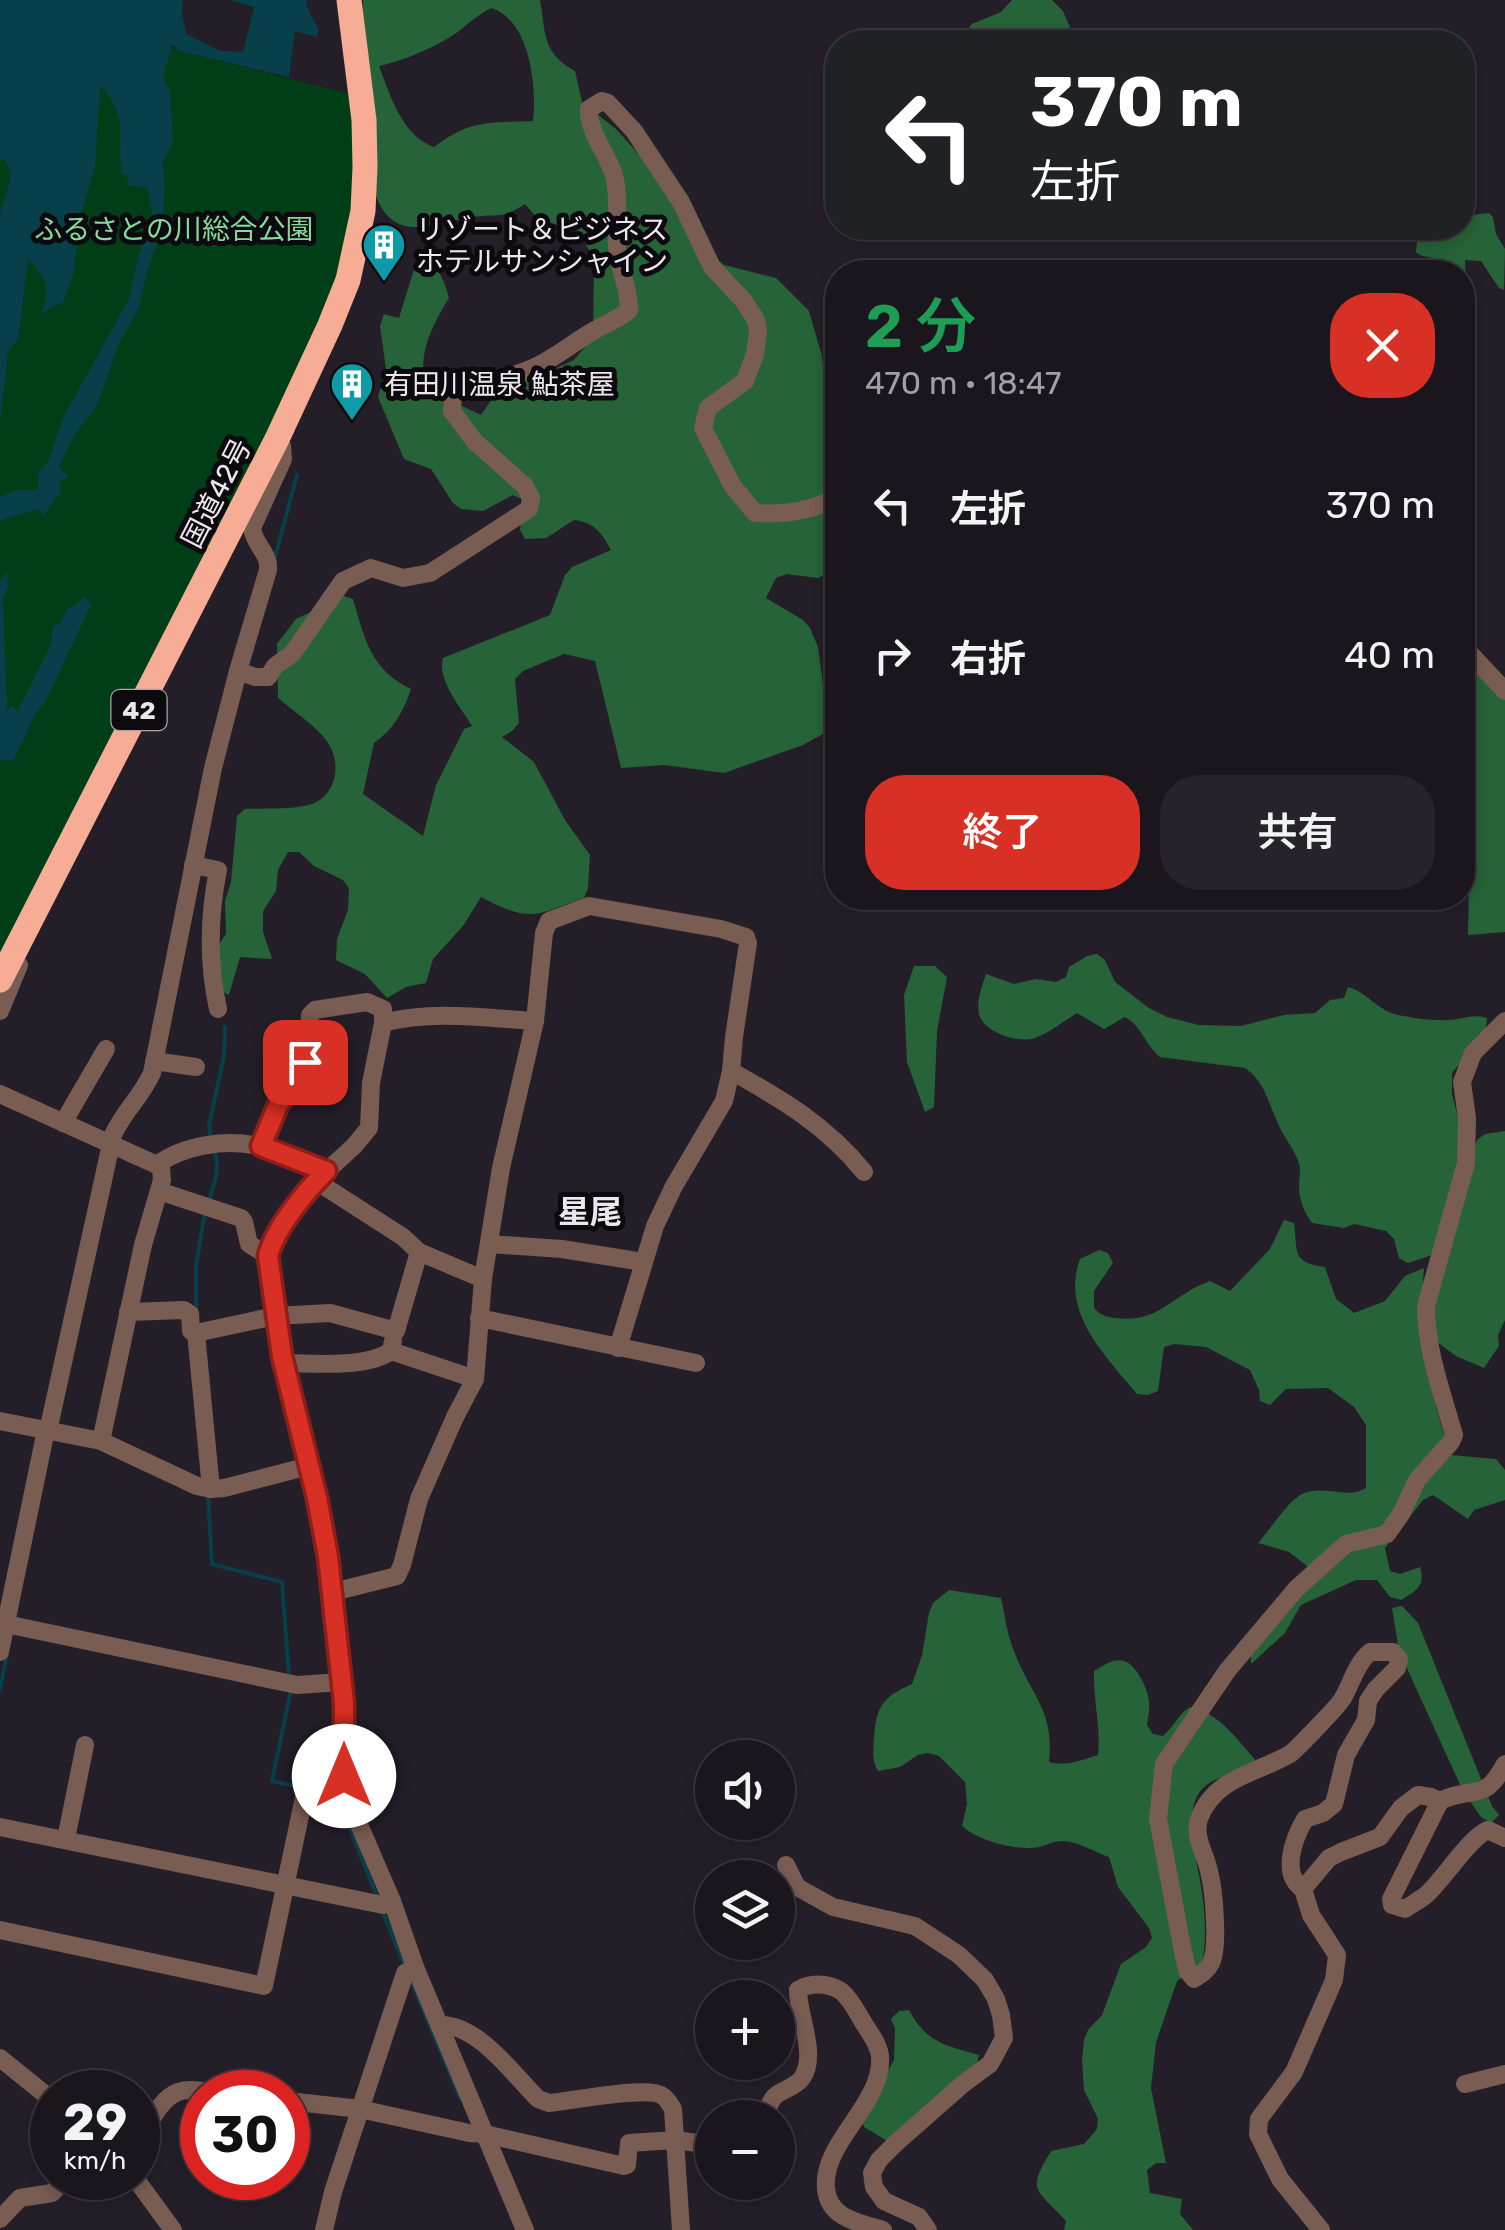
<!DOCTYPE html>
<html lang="ja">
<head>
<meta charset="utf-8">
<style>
  :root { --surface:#1b161e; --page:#28232b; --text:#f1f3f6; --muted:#a09fa4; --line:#39353c; --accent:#d93025 }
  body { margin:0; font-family:Rubik,"Noto Sans JP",sans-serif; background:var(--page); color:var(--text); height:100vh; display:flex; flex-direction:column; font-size:38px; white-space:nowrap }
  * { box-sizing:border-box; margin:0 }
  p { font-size:32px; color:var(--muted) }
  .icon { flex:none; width:55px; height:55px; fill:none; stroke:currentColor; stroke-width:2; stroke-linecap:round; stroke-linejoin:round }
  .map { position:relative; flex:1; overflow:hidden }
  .details { position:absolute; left:825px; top:260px; width:650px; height:650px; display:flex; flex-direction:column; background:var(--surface); border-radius:40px; box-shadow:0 5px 15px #0003,0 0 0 2px var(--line) }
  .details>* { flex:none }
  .top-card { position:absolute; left:825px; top:30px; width:650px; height:210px; border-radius:40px; box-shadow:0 5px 15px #0003,0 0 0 2px var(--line); background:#202124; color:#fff; overflow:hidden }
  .tools { position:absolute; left:695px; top:1740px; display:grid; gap:20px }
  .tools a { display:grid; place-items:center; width:100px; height:100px; border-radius:50%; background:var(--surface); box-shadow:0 5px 15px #0003,0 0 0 2px var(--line); font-size:50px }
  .speed { position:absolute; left:30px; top:2070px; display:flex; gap:20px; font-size:50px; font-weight:700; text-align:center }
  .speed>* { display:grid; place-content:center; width:130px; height:130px; border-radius:50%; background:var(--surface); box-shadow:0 5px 15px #0003,0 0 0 2px var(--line); line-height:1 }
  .speed small { font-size:25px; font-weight:400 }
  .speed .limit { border:15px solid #d22; background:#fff; color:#111 }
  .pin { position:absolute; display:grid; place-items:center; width:85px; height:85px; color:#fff; margin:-42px; border-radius:20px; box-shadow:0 5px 15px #0006 }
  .me { position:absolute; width:110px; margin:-55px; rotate:0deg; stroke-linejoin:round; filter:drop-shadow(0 0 8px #0008) }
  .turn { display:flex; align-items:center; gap:35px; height:210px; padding:0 40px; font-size:45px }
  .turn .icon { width:130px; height:130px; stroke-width:2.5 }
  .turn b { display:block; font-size:70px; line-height:85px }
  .round { display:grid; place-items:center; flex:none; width:105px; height:105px; border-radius:40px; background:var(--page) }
  .head { display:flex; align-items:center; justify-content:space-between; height:170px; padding:0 40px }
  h1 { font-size:60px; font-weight:600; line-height:75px; color:#1e9e55 }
  .button { display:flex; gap:20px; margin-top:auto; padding:20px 40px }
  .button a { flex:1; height:115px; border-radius:40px; background:var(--accent); color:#fff; font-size:40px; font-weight:600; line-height:115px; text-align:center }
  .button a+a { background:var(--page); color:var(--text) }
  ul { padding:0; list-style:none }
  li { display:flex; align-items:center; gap:30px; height:150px; padding:0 40px }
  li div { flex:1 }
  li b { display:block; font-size:38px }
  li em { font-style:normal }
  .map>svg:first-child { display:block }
  .green { fill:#003e18 }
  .forest { fill:#266338; fill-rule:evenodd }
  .water { fill:#07404a }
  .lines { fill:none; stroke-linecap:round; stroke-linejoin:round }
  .stream { stroke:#07404a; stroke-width:4 }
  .minor { stroke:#795c52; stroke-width:18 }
  .highway { stroke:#f7ac95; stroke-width:25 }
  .route-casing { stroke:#8d1f18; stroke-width:25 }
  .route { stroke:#d93025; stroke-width:18 }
  .labels { text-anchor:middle; stroke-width:10; stroke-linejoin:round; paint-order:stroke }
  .shield { fill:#0c0a0e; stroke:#a9a5ab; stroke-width:2.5 }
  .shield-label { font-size:25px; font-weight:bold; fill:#ece7ee }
  .park-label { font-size:28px; fill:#85da99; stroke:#0c0a0e }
  .poi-label { font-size:28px; fill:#ece7ee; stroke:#0c0a0e; text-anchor:start }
  .street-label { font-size:28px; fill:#ece7ee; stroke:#0c0a0e }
  .quarter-label { font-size:32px; font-weight:bold; fill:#ece7ee; stroke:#0c0a0e }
</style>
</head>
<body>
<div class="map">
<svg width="1505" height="2230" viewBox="0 0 1505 2230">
  <rect width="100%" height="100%" fill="#241e28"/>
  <path class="green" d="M 0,4 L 353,95 L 354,221 L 332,300 L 0,968 Z"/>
  <g class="forest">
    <path d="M 363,0 L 540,0 C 546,34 542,53 575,71 L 582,102 L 616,129 L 654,171 L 699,244 L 724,265 L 776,278 L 809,311 L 822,356 L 828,420 L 837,424 L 837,570 L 818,578 L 786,574 L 776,578 L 766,598 L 803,620 L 810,628 L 818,647 L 823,684 L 837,699 L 837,723 L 832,729 L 803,745 L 724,773 L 664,765 L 621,768 L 595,661 L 564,654 L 523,671 L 515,679 L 519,723 L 512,731 L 502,737 L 534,762 L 565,820 L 590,855 L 588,888 L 584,898 C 533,916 531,923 481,897 L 463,926 L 433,959 L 426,983 L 406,987 L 387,998 L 365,974 L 336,960 L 337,939 L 348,910 L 349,888 L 343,880 L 314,866 L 299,852 L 288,852 L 278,870 L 276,891 L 263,911 L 263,932 L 272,959 L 240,957 L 229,995 L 217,989 L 220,943 L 226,934 L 225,901 L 231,882 L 237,816 L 245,809 C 265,808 289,810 309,805 C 337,797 343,762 326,740 C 317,727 291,709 278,698 L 277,644 L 296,619 L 344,596 L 353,599 C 365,640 371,670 411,689 C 404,711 393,730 374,743 L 363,794 L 423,836 L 436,785 L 464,729 L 472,726 C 461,707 437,681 443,658 L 550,615 L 565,575 L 572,567 L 611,550 C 602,533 594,522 574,520 L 546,538 L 525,539 L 520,530 L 523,500 L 513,495 L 483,511 L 461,509 L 453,503 L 431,469 L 404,459 L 378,397 L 386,369 L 380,326 L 384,314 L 399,318 L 419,253 C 437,264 444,278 449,298 C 433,324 420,349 424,379 L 462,406 L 481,415 L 507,377 L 554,369 L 574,360 L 593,337 L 594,260 L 579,231 L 570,226 L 548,224 L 539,220 L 525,204 C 500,220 499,213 472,217 C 432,224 391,246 374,190 L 376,116 L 363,68 ZM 491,8 C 530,19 537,87 533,121 C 490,123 471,119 434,147 C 402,136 390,95 379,66 C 403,61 439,46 459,31 C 470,22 478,15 491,8 Z"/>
    <path d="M 1012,0 L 1052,0 L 1063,11 L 1076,42 L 957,42 L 972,24 L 1001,12 Z"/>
    <path d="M 1489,213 L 1493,217 L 1496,234 L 1505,249 L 1504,290 L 1499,288 L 1481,261 L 1465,260 L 1466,283 L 1463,290 L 1462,272 L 1432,272 L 1439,267 L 1439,262 C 1433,255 1423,259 1416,252 L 1417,242 L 1443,233 L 1448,228 L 1462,228 L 1463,216 Z"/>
    <path d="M 1462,663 L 1505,688 L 1505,932 L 1468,935 L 1469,883 L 1463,863 Z"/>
    <path d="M 1097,954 L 1105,960 L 1115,982 L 1149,1008 L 1167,1017 L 1199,1025 L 1241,1026 L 1284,1015 L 1315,1013 L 1330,1000 L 1344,998 L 1348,987 C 1367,992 1378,1011 1398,1015 C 1413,1018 1432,1021 1447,1020 C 1461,1020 1473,1013 1487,1018 L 1486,1029 L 1481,1038 L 1452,1073 L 1452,1094 L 1460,1125 L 1460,1157 L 1438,1253 L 1408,1263 L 1399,1258 L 1394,1239 L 1386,1231 L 1354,1224 L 1344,1228 L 1312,1223 C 1304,1212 1299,1199 1299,1186 C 1299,1178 1301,1171 1299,1163 C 1294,1149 1286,1140 1280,1128 C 1269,1106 1266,1082 1245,1068 L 1160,1057 C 1145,1045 1141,1025 1125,1017 L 1104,1029 L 1077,1013 C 1064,1021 1049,1033 1035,1038 C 1019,1044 983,1032 979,1014 C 976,1001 982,986 986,974 L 1014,984 L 1036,979 L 1056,982 L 1066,977 L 1069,967 L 1087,956 Z"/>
    <path d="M 914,966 L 935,966 L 947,977 L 937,1031 L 934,1107 L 925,1112 L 907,1062 L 904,995 Z"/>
    <path d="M 1505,1131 L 1505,1320 L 1498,1335 L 1499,1346 L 1484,1368 L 1456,1356 L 1437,1342 L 1433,1308 L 1477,1140 L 1485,1134 Z"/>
    <path d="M 1284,1220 L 1294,1223 C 1298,1253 1291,1262 1325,1267 L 1336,1299 L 1354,1313 L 1385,1301 L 1405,1276 L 1424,1268 L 1420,1326 L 1436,1407 L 1450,1455 L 1496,1459 L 1505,1470 L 1505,1500 L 1474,1510 L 1468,1519 L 1433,1495 L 1423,1500 L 1385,1548 L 1390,1571 L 1400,1574 L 1420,1567 C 1426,1586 1416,1591 1401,1600 L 1390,1597 L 1377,1580 L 1356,1580 L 1301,1605 L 1285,1633 L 1251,1664 L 1251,1654 L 1315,1572 L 1289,1552 L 1258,1543 C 1270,1530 1287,1502 1302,1494 C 1323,1484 1347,1500 1366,1488 L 1366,1425 L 1354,1407 L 1328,1388 L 1286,1389 L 1270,1405 L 1260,1401 L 1259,1390 L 1250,1370 L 1206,1347 L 1174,1344 L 1164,1347 L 1158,1391 L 1148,1395 L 1137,1394 C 1106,1356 1060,1313 1080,1259 L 1099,1250 L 1108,1253 L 1113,1263 L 1094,1291 L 1094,1308 C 1101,1315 1105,1317 1115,1318 C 1160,1324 1172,1294 1210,1281 L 1230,1291 L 1270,1249 Z"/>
    <path d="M 949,1590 L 1001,1598 C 1005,1615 1007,1635 1014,1651 C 1030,1694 1055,1710 1049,1762 C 1066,1767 1081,1760 1098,1755 C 1101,1726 1093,1700 1094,1671 C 1103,1666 1113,1658 1124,1661 C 1136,1664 1148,1689 1149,1701 C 1150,1709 1148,1717 1147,1725 L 1153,1734 L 1163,1736 C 1174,1727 1178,1714 1190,1707 C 1218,1711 1240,1743 1258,1763 C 1244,1769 1212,1778 1202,1789 C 1182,1811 1197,1860 1201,1886 C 1205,1910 1207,1940 1202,1964 L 1177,1981 L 1156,2042 L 1151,2088 L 1166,2163 L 1156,2163 L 1147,2170 L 1150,2193 L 1182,2199 L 1180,2214 L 1193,2230 L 1064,2230 L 1066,2221 C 1036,2188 1026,2192 1051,2151 L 1084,2144 L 1097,2129 L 1098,2119 L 1084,2090 L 1082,2060 L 1084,2040 L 1088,2030 L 1102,2015 L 1121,1964 L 1146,1947 L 1152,1938 L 1149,1928 L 1118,1887 L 1109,1857 C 1095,1852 1077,1841 1062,1841 C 1054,1841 1047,1845 1039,1847 C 1016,1851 979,1841 962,1826 L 967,1804 L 965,1782 L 939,1756 L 928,1753 L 918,1755 L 900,1767 L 878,1771 C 872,1760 873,1752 874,1739 C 876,1707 882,1697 912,1684 L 922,1655 L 929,1613 L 933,1603 Z"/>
    <path d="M 1402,1606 L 1418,1623 L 1492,1806 L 1499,1815 L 1491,1823 L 1481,1817 L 1463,1791 L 1399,1651 L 1392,1608 Z"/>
    <path d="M 909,2010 C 927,2043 944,2045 979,2055 L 976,2067 L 889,2142 L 864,2127 L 861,2117 L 894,2060 L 895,2028 L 891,2019 L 899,2011 Z"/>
  </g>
  <g class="water">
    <path d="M 0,0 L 183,0 L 182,13 L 186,34 L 220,51 L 243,52 L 254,7 L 231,0 L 307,0 L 306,5 L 319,31 L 316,37 L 295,31 L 289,77 L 180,51 L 172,45 L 163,77 L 170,90 L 173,141 L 163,162 L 165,188 L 162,226 L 147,272 L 139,308 L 119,343 L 97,405 L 74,435 L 59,467 L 68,477 L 60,482 L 60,493 L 43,516 L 38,509 L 1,520 L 0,526 L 0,497 L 17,490 L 38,490 L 39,472 L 48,462 L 64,416 L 129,299 L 138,257 L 153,216 L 147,187 L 127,185 L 128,174 L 122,175 C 115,135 132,121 100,86 L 95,166 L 80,218 L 74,272 L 63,303 L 55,305 L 41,314 C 51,288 46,278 28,259 L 18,339 L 8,352 L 0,424 C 0,356 0,287 0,219 C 1,196 19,181 4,159 L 0,162 Z"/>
    <path d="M 7,572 L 8,587 L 3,599 L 7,710 L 12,705 L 17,712 L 51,644 L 53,626 L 61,622 L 67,609 L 74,606 L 85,596 L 91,605 L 45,702 L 37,711 L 13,761 L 0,759 L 0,580 Z"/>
  </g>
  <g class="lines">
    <g class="stream">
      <path d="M 275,557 L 297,475"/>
      <path d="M 211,1140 L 209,1125 L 224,1056 L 225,1027"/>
      <path d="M 208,1203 C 214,1183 221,1170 214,1149"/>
      <path d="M 196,1311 L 196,1266 L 205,1212"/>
      <path d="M 208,1495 L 212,1564 L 282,1582 L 289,1676"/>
      <path d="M 0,1690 L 7,1654"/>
      <path d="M 291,1690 L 272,1781 L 299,1787"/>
      <path d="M 337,1797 L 378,1899"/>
      <path d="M 383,1913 L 404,1964"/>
      <path d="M 410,1978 L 460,2098"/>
    </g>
    <g class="minor">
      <path d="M 1462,645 L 1505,691"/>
      <path d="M 238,671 L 255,677 L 268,677 L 275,666 L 292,654 L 343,581 L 371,568 L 403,578 L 430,573 L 529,509 L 531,498 L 525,486 L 475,442 L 452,411 L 453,394 C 480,383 509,379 535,367 C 557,357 575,341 595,330 C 607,323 619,319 629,310 C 629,288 621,275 618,255 C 614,229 621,202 614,175 C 607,153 588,132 589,109 L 602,101 L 608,103 L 634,131 L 681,202 L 712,267 L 743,300 L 756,320 L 758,330 L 755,354 L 745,381 L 708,408 L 703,428 L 732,485 L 755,513 C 786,515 810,511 838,497"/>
      <path d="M 193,865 L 218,870 C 209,915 208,964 218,1009"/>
      <path d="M 0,1011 L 19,965"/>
      <path d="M 383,1023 C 432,1010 485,1018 535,1021"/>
      <path d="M 154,1061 L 196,1067"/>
      <path d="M 731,1071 C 783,1100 827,1126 864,1172"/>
      <path d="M 0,1094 L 157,1165 L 161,1169 L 162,1180 L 143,1245 L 101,1441"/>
      <path d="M 63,1123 L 106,1049"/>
      <path d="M 261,1146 L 278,1105 L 300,1074 L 308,1048 L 310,1015 L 315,1010 L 367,1002 L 383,1009 L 383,1023 L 371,1083 L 369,1128 L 354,1146 L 316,1181 L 274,1240 L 268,1256"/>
      <path d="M 157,1165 C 183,1145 226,1139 258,1146 C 281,1151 304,1162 326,1171"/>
      <path d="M 316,1181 L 403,1237 L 419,1252"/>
      <path d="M 159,1191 L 241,1218 L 244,1222 L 249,1244 L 268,1256 L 281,1356 L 317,1498 L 328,1557 L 344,1703 L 345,1792 L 392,1901 L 415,1967 L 525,2230"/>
      <path d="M 489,1244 L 562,1249 L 643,1262"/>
      <path d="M 128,1312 L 184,1310 L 190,1314 L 191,1331 L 196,1333 L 211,1489"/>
      <path d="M 479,1318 L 696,1363"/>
      <path d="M 196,1333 L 275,1316 L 330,1313 L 396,1331 L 419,1252 L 483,1279"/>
      <path d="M 393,1341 L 391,1351 L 475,1379"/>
      <path d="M 283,1363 C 314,1363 365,1369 391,1351"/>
      <path d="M 0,1421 L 101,1441 L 197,1486 L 211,1489 L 224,1488 L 309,1466"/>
      <path d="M 333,1592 L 397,1576 L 402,1565 L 419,1499 L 455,1417 L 475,1379 L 483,1279 L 501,1168 L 535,1021 L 544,933 L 549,921 L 589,906 L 721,929 L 746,937 L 748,943 L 734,1037 L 731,1071 L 724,1101 L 674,1186 L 655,1226 L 618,1348"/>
      <path d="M 6,1624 L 297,1685 L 342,1682"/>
      <path d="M 0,1652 L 46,1430 L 50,1422 L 113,1135 C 123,1112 142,1096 152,1073 L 213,768 L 238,671 L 268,570 C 270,553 254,545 252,528 L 283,459 L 282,446 L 277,439"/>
      <path d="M 1505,1764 C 1483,1805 1474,1784 1440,1801 L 1391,1899 L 1392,1905 L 1405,1909 C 1412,1904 1420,1900 1426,1895 C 1443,1880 1470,1837 1488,1830 L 1505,1838"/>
      <path d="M 0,1827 L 383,1905 L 392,1901"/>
      <path d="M 66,1839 L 85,1745"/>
      <path d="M 786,1865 L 797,1887 L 833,1907 L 915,1926 L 959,1955 L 985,1980 L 996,1999 L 1001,2015 L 1004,2038 L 990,2064 L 963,2084 L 896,2143 L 879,2160 L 872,2173 L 874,2187 L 884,2201 L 919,2217 L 928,2230"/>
      <path d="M 1303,1889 L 1329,1858 L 1341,1852 L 1380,1837 L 1401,1808 L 1418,1795 L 1431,1797 L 1440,1801"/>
      <path d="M 0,1930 L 264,1986 L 307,1783 L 345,1792"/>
      <path d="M 439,2025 C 477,2023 513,2074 538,2099 L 549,2103 C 575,2100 633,2089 655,2093 C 665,2095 668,2101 673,2109 L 681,2230"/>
      <path d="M 0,2058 L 52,2100"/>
      <path d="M 1465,2084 L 1505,2074"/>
      <path d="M 288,2101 L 360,2109 L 469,2133 L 485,2134 L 624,2166 L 627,2165 L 629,2143 L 675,2140 L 712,2145"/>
      <path d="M 765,2118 C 767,2111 770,2101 775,2096 C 783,2089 796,2087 802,2078 C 818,2055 798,2016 798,1990 C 810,1982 829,1983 841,1991 C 851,1999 857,2012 863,2022 C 869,2032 879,2044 880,2056 C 884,2104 821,2142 826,2189 C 829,2219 860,2223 883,2230"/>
      <path d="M 138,2142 C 148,2127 159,2099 178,2092 C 188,2088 200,2091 210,2092"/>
      <path d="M 135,2178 L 173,2230"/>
      <path d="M 0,2219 L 20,2198 L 52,2193 L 66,2178"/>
      <path d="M 324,2230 L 333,2192 L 405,1973 L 415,1967"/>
      <path d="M 1321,2230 L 1280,2179 L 1258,2134 L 1259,2119 L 1294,2072 L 1334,1980 L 1337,1955 L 1311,1915 L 1303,1889 C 1280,1874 1294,1838 1305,1819 L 1323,1813 L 1334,1804 L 1346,1755 L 1366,1720 L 1368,1701 L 1376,1689 L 1397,1668 L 1399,1659 L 1393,1652 L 1370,1652 C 1356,1664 1352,1682 1343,1698 C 1341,1703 1295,1751 1290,1754 C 1258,1773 1214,1777 1199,1819 C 1193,1837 1206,1855 1209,1871 C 1214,1890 1219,1947 1211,1963 C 1207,1971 1201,1974 1194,1979 L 1188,1972 L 1183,1952 L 1158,1819 L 1164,1764 L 1227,1671 L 1296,1589 L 1346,1544 L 1387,1534 L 1401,1514 L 1417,1480 L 1451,1442 L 1454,1435 C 1442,1392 1426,1351 1426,1306 L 1466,1163 L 1467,1118 L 1462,1082 L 1473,1053 L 1505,1021"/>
    </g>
    <path class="highway" d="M 0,980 L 277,439 L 330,325 L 348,280 L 363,211 L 365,167 L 364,120 L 349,0"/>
  </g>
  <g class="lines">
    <g class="route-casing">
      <path id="route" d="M 305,1062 L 300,1074 L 278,1105 L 261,1146 L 326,1171 C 306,1191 275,1228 268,1256 L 282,1356 L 317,1498 L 328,1557 L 344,1703 L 344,1776"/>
    </g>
    <use href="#route" class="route"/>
  </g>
  <defs>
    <g id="building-pin" transform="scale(2.25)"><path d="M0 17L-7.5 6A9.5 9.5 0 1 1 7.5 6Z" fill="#0f9aa8" stroke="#0c0a0e"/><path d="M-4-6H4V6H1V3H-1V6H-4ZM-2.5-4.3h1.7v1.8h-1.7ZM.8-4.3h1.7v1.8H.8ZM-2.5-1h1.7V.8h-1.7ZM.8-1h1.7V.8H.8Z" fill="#fff"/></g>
  </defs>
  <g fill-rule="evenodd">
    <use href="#building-pin" x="384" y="245"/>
    <use href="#building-pin" x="352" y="384"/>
  </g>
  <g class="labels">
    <rect class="shield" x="111.5" y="690" width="55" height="40" rx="8"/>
    <g class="shield-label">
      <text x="139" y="719">42</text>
    </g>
    <g class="park-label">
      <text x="174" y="239">ふるさとの川総合公園</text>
    </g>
    <g class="poi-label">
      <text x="416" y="239">リゾート＆ビジネス<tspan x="416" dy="32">ホテルサンシャイン</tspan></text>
      <text x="384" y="394">有田川温泉 鮎茶屋</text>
    </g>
    <g class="street-label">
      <text transform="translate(216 493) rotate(-63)" y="10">国道42号</text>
    </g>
    <g class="quarter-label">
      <text x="590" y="1223">星尾</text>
    </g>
  </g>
</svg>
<div class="tools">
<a><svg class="icon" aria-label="sound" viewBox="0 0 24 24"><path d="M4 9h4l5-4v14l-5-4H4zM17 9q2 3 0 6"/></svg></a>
<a><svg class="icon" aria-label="layers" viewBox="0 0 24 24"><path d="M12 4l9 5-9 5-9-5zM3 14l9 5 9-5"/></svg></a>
<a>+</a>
<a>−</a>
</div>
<div class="speed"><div>29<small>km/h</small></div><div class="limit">30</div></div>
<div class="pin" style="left:305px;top:1062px;background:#d93025"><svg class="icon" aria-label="arrive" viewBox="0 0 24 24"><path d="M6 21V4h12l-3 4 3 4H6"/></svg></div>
<svg class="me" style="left:344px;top:1776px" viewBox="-20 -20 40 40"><circle r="19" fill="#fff"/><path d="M0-13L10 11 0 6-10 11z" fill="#d93025"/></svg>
<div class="top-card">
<div class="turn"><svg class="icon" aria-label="left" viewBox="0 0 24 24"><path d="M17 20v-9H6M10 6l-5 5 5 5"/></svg><div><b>370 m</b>左折</div></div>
</div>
<section class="details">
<div class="head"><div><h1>2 分</h1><p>470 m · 18:47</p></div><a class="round" style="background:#d93025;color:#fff"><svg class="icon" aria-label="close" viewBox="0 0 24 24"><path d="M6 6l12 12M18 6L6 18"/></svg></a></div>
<ul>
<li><svg class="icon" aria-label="left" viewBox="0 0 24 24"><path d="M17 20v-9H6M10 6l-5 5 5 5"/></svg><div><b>左折</b></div><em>370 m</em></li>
<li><svg class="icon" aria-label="right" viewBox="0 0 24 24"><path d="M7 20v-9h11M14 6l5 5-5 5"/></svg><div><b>右折</b></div><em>40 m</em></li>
</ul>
<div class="button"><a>終了</a><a>共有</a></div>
</section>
</div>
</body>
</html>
